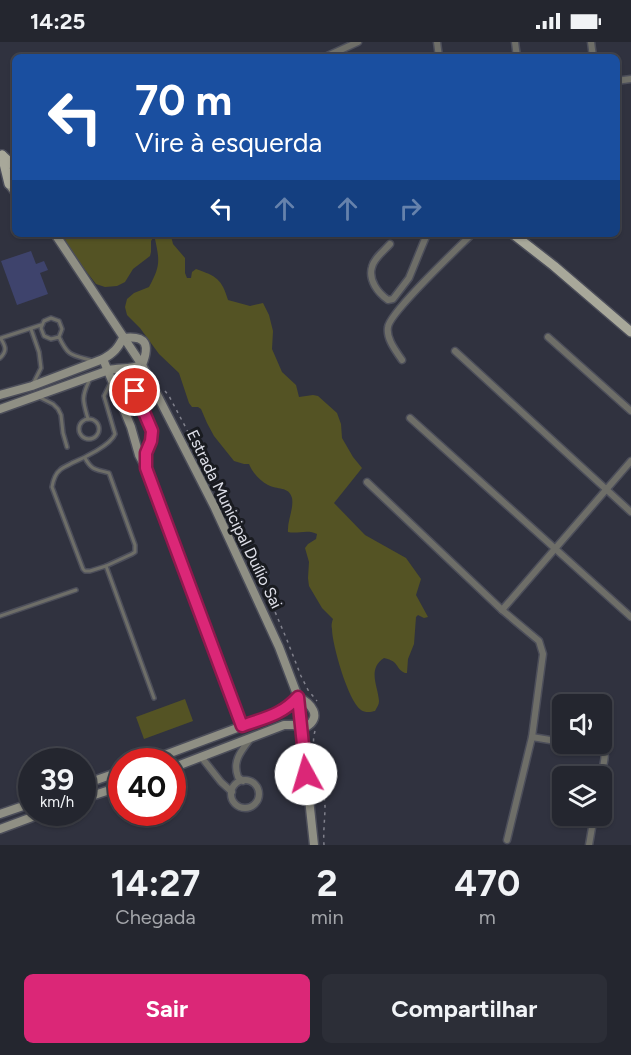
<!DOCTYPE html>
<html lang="pt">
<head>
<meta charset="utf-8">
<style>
  :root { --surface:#24262f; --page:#2c2e37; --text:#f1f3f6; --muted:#a3a5aa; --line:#41434b; --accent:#db2777 }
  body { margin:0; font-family:Figtree,sans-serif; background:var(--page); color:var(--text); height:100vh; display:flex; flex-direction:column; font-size:22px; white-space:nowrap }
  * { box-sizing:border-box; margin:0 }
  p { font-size:20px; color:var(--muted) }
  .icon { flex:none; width:33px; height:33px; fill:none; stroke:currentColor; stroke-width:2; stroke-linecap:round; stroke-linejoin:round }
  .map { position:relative; height:803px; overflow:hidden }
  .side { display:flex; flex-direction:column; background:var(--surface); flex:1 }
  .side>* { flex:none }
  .hud { position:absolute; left:12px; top:12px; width:608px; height:183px; border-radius:9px; box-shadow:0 2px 4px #0004,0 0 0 2px var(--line); background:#1a4fa0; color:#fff; overflow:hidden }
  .fabs { position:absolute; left:552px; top:652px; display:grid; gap:12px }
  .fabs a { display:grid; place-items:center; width:60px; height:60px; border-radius:9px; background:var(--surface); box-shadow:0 2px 4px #0004,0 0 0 2px var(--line); font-size:30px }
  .speed { position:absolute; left:18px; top:706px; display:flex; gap:12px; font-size:30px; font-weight:700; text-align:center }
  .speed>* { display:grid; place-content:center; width:78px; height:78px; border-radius:50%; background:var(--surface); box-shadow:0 2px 4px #0004,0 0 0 2px var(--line); line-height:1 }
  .speed small { font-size:15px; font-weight:400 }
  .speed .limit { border:9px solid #d22; background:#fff; color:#111 }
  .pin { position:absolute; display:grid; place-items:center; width:51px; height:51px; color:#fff; margin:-26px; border:3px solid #fff; border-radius:50%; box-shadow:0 2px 6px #0007 }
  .me { position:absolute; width:66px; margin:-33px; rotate:354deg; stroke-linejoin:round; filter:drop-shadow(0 0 4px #0008) }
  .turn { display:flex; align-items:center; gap:21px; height:126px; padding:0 24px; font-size:27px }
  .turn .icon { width:78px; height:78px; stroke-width:2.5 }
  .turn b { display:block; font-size:42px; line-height:51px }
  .lanes { display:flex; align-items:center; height:57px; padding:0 24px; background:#0003; justify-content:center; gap:30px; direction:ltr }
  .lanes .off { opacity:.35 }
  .eta { display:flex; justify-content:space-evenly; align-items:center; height:102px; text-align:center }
  .eta b { font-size:36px; font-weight:700; line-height:42px }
  .cta { display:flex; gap:12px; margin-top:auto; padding:12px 24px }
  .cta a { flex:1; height:69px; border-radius:9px; background:var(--accent); color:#fff; font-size:24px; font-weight:700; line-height:69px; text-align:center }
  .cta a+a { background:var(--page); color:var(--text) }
  .status { display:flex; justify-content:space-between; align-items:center; height:42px; padding:0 30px; background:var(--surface); direction:ltr }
  .status svg { height:16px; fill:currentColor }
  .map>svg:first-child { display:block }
  .green { fill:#545324 }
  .building { fill:#3e436c }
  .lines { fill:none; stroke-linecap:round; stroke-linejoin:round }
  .lane-casing { stroke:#4c4e5a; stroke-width:6 }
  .street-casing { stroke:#4c4e5a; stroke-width:9 }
  .secondary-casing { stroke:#4c4e5a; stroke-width:11 }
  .primary-casing { stroke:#4c4e5a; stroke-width:12 }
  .path { stroke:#80818c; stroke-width:1.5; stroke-dasharray:3 4.5; stroke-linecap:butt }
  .lane { stroke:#6e6e68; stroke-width:3 }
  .street { stroke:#6e6e68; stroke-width:6 }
  .secondary { stroke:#8f8f84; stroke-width:8 }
  .primary { stroke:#a8a89a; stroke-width:9 }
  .route-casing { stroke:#8e194d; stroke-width:15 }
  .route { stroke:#db2777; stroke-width:10 }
  .labels { text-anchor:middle; stroke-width:6; stroke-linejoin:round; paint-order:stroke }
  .street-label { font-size:16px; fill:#dfe0e9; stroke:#191b20 }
</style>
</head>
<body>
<div class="status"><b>14:25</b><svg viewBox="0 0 49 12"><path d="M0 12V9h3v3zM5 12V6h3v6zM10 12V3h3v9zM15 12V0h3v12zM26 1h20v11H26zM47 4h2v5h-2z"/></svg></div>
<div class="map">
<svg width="631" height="803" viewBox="0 0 631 803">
  <rect width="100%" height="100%" fill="#30323f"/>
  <g class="green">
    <path d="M 63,192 L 166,192 L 171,194 L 173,202 L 185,216 L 185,231 L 187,236 L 191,236 L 192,230 L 196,227 C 216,234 222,237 228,258 L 250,264 L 263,261 L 269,273 L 273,289 L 272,307 L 282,330 L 296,343 L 299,355 L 313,353 L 318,354 L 337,371 L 341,382 L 342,396 L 353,415 L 362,426 L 334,461 L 365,493 L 406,516 L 421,537 L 416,553 L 428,575 L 424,576 L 418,573 L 416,575 L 414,602 L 408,617 L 407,631 L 405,631 C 394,626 401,620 384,616 C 367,627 378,644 379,659 C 379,663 377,665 375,669 C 371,670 365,671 361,668 C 348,659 332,602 332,587 C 331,583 332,580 333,577 L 322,566 L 309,544 L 308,536 L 309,520 L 305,506 L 308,502 L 316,497 L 317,492 C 308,487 298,492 288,490 C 287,479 294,467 292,456 C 289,444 277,448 268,443 C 260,439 252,430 249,422 L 244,422 L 234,419 L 214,394 L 207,381 L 201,367 L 198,365 L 192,365 L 189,361 L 179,331 L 159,312 L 140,286 L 127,273 L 125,265 L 127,257 L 134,251 L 149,245 C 160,224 160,220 155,197 L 153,196 L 151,199 L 151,210 L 150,214 L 133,227 L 125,240 L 117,244 L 105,245 L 96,242 L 69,207 Z"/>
    <path d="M 185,657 L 193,679 L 144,697 L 136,675 Z"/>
  </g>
  <path class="building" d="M 31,209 L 36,222 L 44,219 L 48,228 L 40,231 L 48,252 L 17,263 L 1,219 Z"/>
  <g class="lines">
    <g class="lane-casing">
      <g id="lane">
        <path d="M 31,287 L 39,310 L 41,326 L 33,342"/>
        <path d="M 59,295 L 51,297 L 44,294 L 41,286 L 44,279 L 51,276 L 59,279 L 62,287 L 59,295 C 68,314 71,313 90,318"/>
        <path d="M 1,296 L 41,283"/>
        <path d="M 0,316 C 7,309 6,305 1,297"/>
        <path d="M 111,340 L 104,354 L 115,392 C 111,403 84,416 72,421 C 69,423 63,425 60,428 C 55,432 53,439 52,445 L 83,527 L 85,529 L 90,529 L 106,524 L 154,656"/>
        <path d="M 39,355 L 53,362 L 58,367 L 61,373 L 63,391 L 67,405"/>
        <circle cx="89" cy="387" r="10"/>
        <path d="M 88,377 C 83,359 81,356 89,339"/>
        <path d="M 85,416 C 92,429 96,427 109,431 L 135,503 L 135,510 L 132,512 L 106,524"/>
        <path d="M 0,574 L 76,548"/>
      </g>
    </g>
    <g class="street-casing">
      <g id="street">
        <path d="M 437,0 L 439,15"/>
        <path d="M 515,0 L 517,15"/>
        <path d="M 591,0 L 593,15"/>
        <path d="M 325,15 L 358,0"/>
        <path d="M 616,39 L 631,37"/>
        <path d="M 390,202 C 384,209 374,216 372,225 C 368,238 378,251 388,258 L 393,257 L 409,236 L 427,192"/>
        <path d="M 548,295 L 631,369"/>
        <path d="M 455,309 L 631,470"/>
        <path d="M 402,318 C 396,309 386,297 388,285 C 390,270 458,206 472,192"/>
        <path d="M 410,376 L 631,575"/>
        <path d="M 367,440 L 502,568 L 539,599 L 543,612 L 532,695 L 507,798"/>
        <path d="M 502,568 L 631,419"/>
        <path d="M 532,695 L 562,700"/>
        <path d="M 581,702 C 611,706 606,708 601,735"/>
        <path d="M 202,716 L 221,740 L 232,750"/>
        <circle cx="245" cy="752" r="14"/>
        <path d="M 243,739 L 238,735 C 232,719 241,709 251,696"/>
        <path d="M 589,803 L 594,774"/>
      </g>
    </g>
    <g class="secondary-casing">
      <g id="secondary">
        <path d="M 15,134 L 9,142 L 15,150"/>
        <path d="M 55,192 L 142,323 L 215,466 L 279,605 L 298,655 L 314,803"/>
        <path d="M 123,296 C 147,293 150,303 142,323"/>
        <path d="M 103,317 L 131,385 L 139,413 L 146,426 L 242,684"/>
        <path d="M 112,337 L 133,346 L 151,389 L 151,399 L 146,411 L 146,423"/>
        <path d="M 0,353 L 32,344 L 103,317 C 114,311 118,306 123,296"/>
        <path d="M 0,367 L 109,328 C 120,326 132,327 142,323"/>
        <path d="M 146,720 L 280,670 L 289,665 L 298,655 C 311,661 323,675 306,685 L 293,683 L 284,683 L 172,726"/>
        <path d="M 82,743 L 122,729"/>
        <path d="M 82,757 L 122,744"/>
        <path d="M 0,772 L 32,761"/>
        <path d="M 0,787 L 43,771"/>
      </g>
    </g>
    <g class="primary-casing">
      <g id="primary">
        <path d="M 2,113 L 9,142"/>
        <path d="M 2,113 L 15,125"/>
        <path d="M 513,192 L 554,224 L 631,290"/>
      </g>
    </g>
    <g class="path">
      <path d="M 165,349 L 169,354 L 186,386 L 205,428 L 227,466 L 243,507 L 273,565 L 287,598 L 301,634 L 308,648 L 317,659"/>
      <path d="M 315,689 C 311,703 316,713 319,726 C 322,738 324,752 325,764 C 325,777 323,790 324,803"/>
    </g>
    <use href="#lane" class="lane"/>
    <use href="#street" class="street"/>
    <use href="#secondary" class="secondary"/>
    <use href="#primary" class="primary"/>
  </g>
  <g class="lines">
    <g class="route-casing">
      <path id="route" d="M 135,349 L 152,389 L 151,399 L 146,411 L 146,426 L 242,684 C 264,676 282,673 298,655 L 306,732"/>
    </g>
    <use href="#route" class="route"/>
  </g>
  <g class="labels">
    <g class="street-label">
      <text transform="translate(235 477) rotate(64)" y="6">Estrada Municipal Duílio Sai</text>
    </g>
  </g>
</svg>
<div class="fabs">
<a><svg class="icon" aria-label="sound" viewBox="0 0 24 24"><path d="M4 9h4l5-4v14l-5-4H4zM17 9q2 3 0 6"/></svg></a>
<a><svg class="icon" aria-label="layers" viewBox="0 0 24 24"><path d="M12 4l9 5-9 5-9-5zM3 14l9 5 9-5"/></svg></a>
</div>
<div class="speed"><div>39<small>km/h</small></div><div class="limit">40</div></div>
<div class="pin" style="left:135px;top:349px;background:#d93025"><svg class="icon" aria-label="arrive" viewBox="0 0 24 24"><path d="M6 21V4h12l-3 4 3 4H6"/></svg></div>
<svg class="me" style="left:306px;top:732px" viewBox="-20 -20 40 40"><circle r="19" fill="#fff"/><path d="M0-13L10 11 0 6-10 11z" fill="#db2777"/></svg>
<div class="hud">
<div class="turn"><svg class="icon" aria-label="left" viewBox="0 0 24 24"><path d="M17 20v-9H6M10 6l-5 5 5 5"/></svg><div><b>70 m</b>Vire à esquerda</div></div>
<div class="lanes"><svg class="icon" aria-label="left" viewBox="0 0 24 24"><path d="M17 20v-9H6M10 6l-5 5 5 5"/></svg><svg class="icon off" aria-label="ahead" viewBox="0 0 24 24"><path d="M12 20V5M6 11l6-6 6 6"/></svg><svg class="icon off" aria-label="ahead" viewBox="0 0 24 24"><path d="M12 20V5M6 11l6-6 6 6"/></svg><svg class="icon off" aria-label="right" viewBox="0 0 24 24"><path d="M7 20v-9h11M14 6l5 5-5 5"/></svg></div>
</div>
</div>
<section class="side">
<div class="eta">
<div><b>14:27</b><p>Chegada</p></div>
<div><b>2</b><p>min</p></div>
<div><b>470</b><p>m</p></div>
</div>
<div class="cta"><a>Sair</a><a>Compartilhar</a></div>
</section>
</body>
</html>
